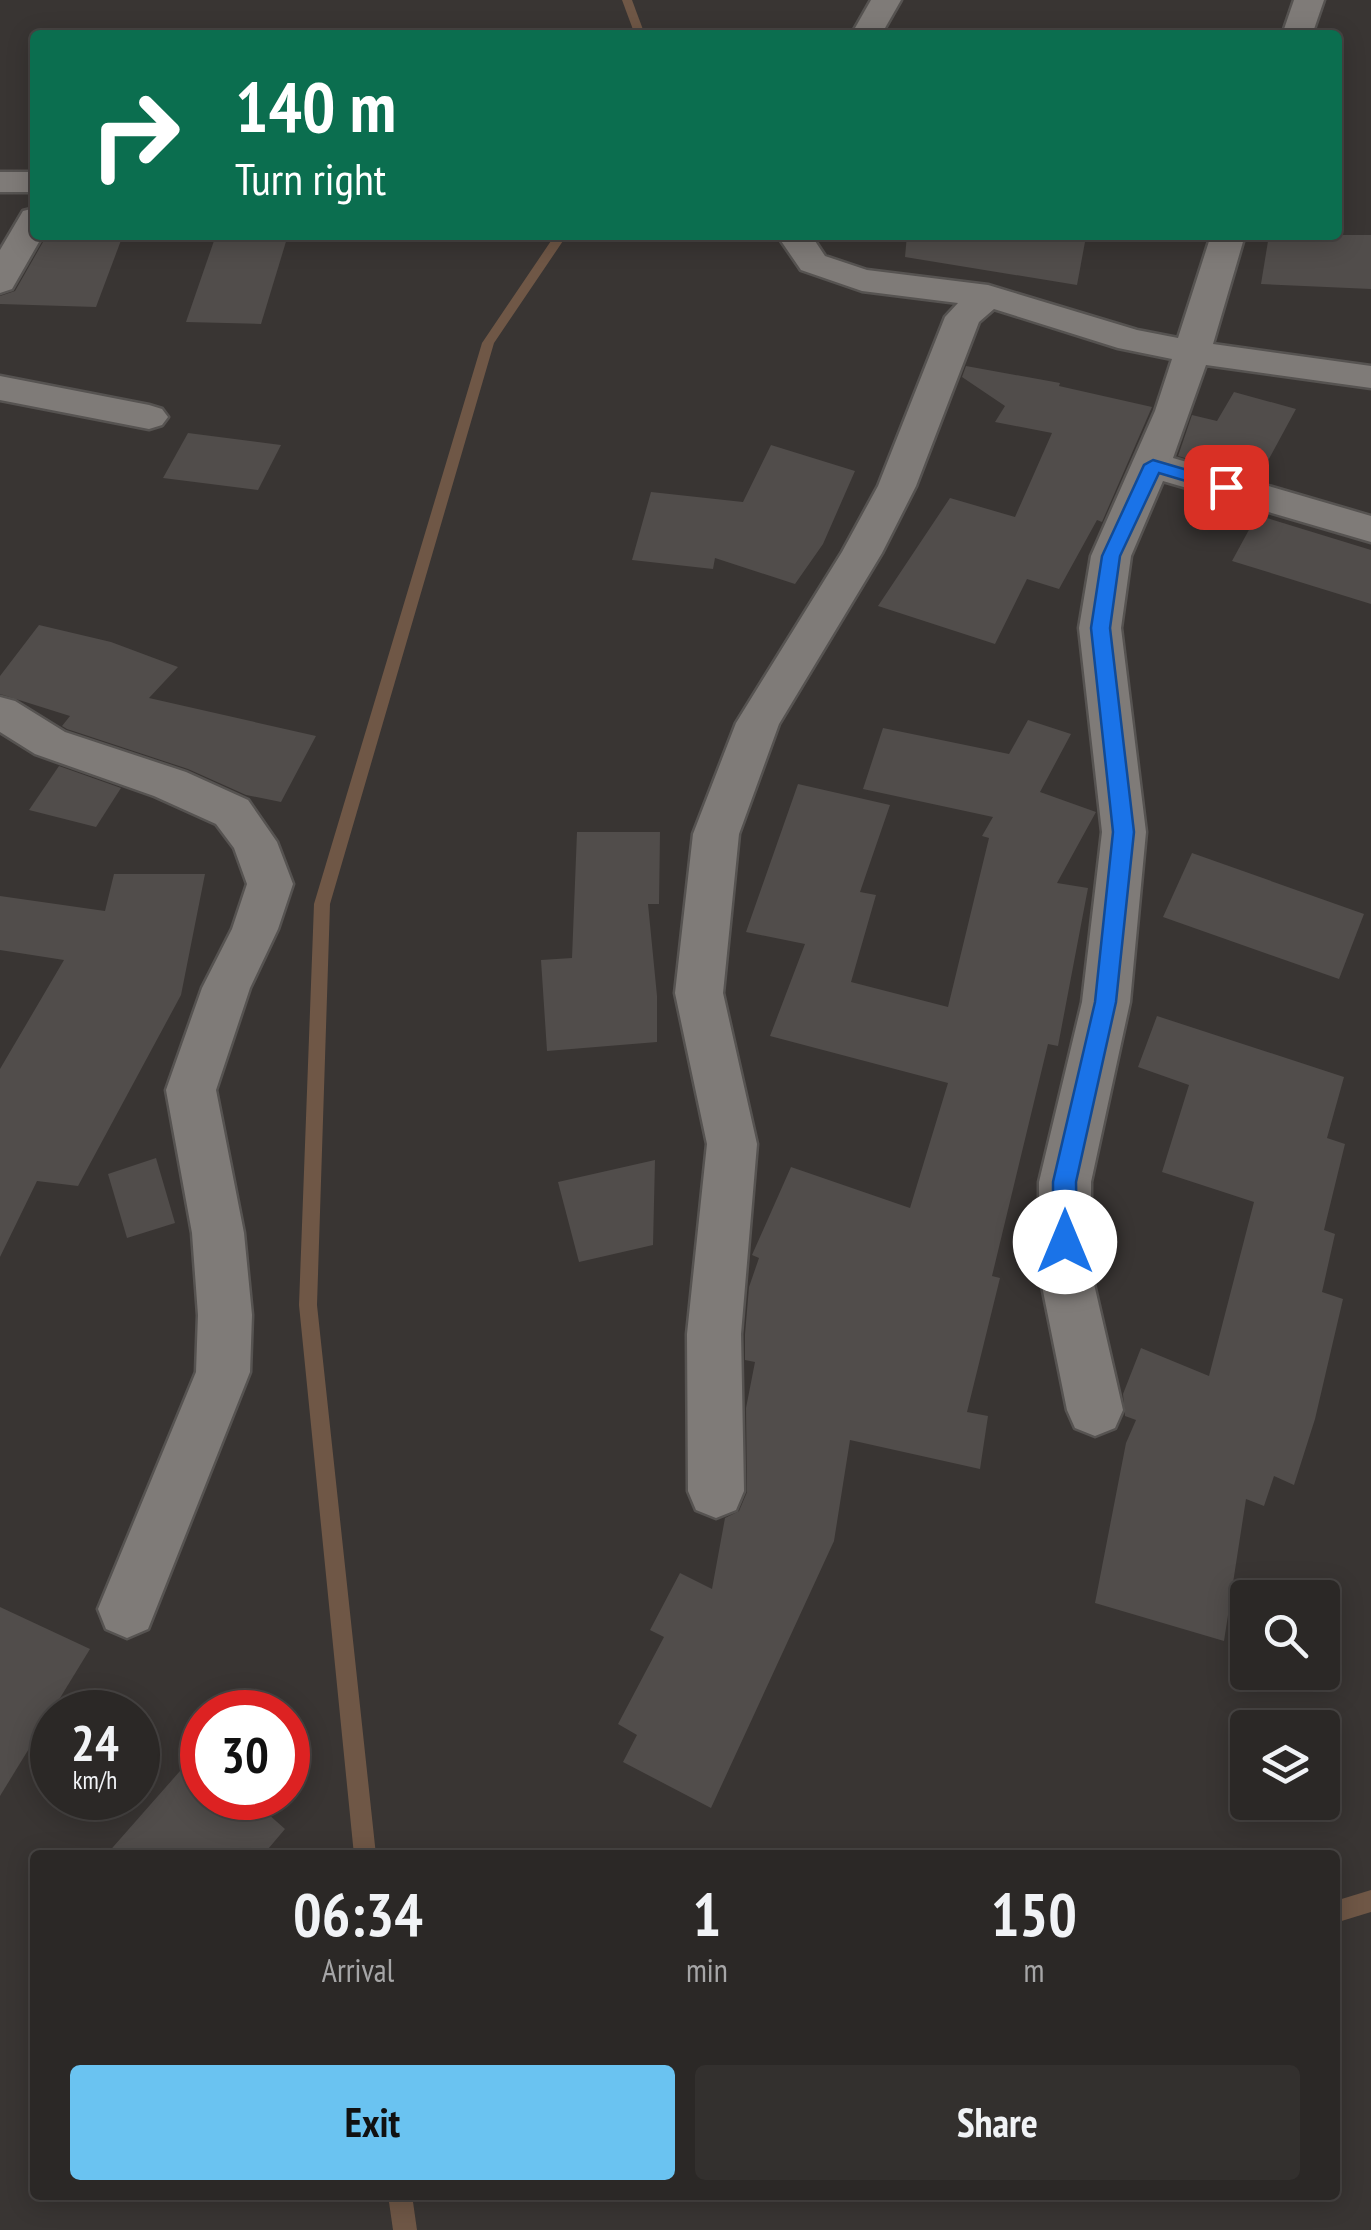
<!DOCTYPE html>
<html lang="en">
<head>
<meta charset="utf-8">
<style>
  :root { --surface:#2b2826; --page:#33302e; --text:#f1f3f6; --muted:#a6a6a7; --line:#474443; --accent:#6ac3f1 }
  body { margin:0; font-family:"PT Sans Narrow",sans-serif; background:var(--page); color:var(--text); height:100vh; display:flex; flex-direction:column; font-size:38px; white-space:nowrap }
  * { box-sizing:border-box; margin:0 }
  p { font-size:32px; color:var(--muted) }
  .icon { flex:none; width:55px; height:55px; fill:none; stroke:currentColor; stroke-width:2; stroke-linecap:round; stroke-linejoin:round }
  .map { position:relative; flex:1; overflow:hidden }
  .side { position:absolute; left:30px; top:1850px; width:1310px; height:350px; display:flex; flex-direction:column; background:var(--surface); border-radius:10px; box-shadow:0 5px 25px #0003,0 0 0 2px var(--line) }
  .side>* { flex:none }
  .hud { position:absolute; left:30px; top:30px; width:1312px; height:210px; border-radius:10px; box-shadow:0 5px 25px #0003,0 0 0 2px var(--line); background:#0b6e4f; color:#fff; overflow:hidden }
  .controls { position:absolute; left:1230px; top:1580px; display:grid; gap:20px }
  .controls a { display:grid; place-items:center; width:110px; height:110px; border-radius:10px; background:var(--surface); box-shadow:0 5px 25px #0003,0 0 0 2px var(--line); font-size:50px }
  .speed { position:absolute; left:30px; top:1690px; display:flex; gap:20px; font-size:50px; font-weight:700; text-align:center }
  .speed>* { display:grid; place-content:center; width:130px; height:130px; border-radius:50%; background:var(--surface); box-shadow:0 5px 25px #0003,0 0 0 2px var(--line); line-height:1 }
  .speed small { font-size:25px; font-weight:400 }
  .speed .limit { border:15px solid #d22; background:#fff; color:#111 }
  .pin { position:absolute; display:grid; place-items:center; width:85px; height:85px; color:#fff; margin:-42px; border-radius:20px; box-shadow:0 5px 15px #0006 }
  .me { position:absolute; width:110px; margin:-55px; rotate:0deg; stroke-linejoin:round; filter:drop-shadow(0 0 8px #0008) }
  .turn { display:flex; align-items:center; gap:35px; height:210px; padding:0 40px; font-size:45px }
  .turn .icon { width:130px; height:130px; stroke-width:2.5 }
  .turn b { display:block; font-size:70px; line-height:85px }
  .eta { display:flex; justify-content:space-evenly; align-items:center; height:170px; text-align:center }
  .eta b { font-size:60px; font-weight:600; line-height:70px }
  .action { display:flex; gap:20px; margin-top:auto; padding:20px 40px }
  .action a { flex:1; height:115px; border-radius:10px; background:var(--accent); color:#111; font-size:40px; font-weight:600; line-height:115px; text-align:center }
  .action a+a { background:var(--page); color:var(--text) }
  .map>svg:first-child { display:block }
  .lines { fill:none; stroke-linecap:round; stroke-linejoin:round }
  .stream { fill:#6f5746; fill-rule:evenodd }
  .building { fill:#514d4b }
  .minor-casing { stroke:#565351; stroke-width:5 }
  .minor { fill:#7f7b78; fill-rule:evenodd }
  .route { fill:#1a73e8; stroke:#114b97; stroke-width:2.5 }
</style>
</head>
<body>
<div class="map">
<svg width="1371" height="2230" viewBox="0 0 1371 2230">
  <rect width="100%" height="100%" fill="#393533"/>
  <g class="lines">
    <g class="stream">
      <path d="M 622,0 L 632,0 L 645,35 L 635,35 Z"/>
      <path d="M 555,235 L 567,235 L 494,343 L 330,904 L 317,1305 L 376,1855 L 354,1855 L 299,1305 L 314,904 L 482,343 Z"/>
      <path d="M 1371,1890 L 1371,1912 L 1335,1923 L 1335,1901 Z"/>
      <path d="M 388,2195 L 412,2195 L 417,2230 L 393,2230 Z"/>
    </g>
  </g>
  <g class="building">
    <path d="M 47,235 L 123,235 L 96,307 L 0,304 L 0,296 L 15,291 Z"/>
    <path d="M 216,235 L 288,235 L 261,324 L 186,322 Z"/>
    <path d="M 907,235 L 1032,235 L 1085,242 L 1077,285 L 905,257 Z"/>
    <path d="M 1269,235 L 1371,235 L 1371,289 L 1261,284 Z"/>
    <path d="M 966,366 L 1060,383 L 1059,386 L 1152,407 L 1102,522 L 1097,520 L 1059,589 L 1027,579 L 995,644 L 878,606 L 950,498 L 1015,517 L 1052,433 L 995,422 L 1005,406 L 962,377 Z"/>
    <path d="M 1234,392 L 1296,409 L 1258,479 L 1178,456 L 1192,415 L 1217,421 Z"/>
    <path d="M 188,433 L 281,445 L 258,490 L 163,478 Z"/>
    <path d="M 771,445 L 855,471 L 823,544 L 795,584 L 715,558 L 713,569 L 632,560 L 651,492 L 743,502 Z"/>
    <path d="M 1257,515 L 1371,550 L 1371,604 L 1232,561 Z"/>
    <path d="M 39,625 L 111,642 L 178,667 L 149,698 L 316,736 L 281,802 L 246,795 L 188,769 L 67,729 L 62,726 L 70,716 L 0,694 L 0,676 Z"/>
    <path d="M 1028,720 L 1071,734 L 1040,792 L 1096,812 L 1057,883 L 1088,888 L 1058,1046 L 1048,1044 L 992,1276 L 1000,1278 L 967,1412 L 988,1416 L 980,1469 L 850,1440 L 834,1541 L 711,1808 L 623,1762 L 637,1735 L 618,1724 L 664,1637 L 650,1630 L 680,1573 L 712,1589 L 725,1518 L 739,1511 L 747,1492 L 746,1408 L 755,1362 L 745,1360 L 745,1334 L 749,1287 L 759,1258 L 752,1255 L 791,1167 L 910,1208 L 948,1083 L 770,1036 L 805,944 L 746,932 L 798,784 L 890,805 L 860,892 L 876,895 L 851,982 L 948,1007 L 989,838 L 982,836 L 993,817 L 863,789 L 883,728 L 1009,754 Z"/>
    <path d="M 59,766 L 121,788 L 96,827 L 29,810 Z"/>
    <path d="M 577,832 L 660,832 L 659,904 L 648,904 L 657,996 L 657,1042 L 547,1051 L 541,960 L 572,958 Z"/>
    <path d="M 1192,853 L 1364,914 L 1339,979 L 1163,917 Z"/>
    <path d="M 114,874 L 205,874 L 181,995 L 78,1186 L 37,1181 L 0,1257 L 0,1069 L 64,960 L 0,950 L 0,896 L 105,911 Z"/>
    <path d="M 1157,1016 L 1344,1077 L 1327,1138 L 1345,1144 L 1324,1230 L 1335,1234 L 1322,1292 L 1343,1299 L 1315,1419 L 1294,1485 L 1274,1476 L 1264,1506 L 1246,1499 L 1224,1641 L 1095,1603 L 1126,1443 L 1136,1420 L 1125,1416 L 1123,1394 L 1141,1348 L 1209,1376 L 1254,1202 L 1162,1172 L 1189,1085 L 1138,1067 Z"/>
    <path d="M 156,1158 L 175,1223 L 127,1238 L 108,1174 Z"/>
    <path d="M 655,1160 L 653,1245 L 579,1262 L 558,1182 Z"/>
    <path d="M 0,1607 L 90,1649 L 0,1796 Z"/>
    <path d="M 202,1746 L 202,1798 L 250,1798 L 285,1829 L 263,1855 L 106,1855 Z"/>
  </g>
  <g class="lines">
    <g class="minor-casing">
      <g id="minor">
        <path d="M 871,0 L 901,0 L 881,35 L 851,35 Z"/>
        <path d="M 1294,0 L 1324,0 L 1312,35 L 1282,35 Z"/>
        <rect x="0" y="172" width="35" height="20"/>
        <path d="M 35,208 L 35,235 L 43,235 L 12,289 L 0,293 L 0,250 L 23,211 Z"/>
        <path d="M 777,235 L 811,235 L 825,256 L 867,270 L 988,285 L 1137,330 L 1178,338 L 1211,235 L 1245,235 L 1213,344 L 1371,366 L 1371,388 L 1206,365 L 1173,458 L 1371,516 L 1371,542 L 1163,481 L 1131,556 L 1121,628 L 1146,832 L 1130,1002 L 1091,1182 L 1091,1271 L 1123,1410 L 1115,1428 L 1095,1436 L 1075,1428 L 1067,1410 L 1039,1271 L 1039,1182 L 1082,1002 L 1102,832 L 1079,628 L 1091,556 L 1155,411 L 1172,359 L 1118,348 L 994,309 L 979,322 L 916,486 L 882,553 L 779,724 L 739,834 L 723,993 L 757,1144 L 741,1334 L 744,1491 L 736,1510 L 716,1518 L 696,1510 L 688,1491 L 687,1334 L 707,1144 L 675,993 L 693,834 L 736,723 L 842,552 L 878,486 L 945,317 L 958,303 L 862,291 L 801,270 Z"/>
        <path d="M 0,376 L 149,405 L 162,409 L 168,417 L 162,425 L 149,429 L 0,400 Z"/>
        <path d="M 0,697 L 15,701 L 65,732 L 186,772 L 248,800 L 277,842 L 293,884 L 278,929 L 250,988 L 216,1090 L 244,1233 L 252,1315 L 250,1372 L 148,1629 L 127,1638 L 106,1629 L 98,1609 L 196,1372 L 198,1315 L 192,1233 L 166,1090 L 202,988 L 232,929 L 247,884 L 234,848 L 216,824 L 154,796 L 35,754 L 0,732 Z"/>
      </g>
    </g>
    <use href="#minor" class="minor"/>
  </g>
  <path class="route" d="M 1153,460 L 1232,483 L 1235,487 L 1226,493 L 1159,473 L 1120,556 L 1110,628 L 1134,832 L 1116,1002 L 1076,1182 L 1077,1242 L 1073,1249 L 1065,1252 L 1057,1249 L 1053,1242 L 1053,1182 L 1095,1002 L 1113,832 L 1091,628 L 1102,556 L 1144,465 Z"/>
</svg>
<div class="controls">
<a><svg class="icon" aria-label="search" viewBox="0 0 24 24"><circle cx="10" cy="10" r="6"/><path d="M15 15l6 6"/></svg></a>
<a><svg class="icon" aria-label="layers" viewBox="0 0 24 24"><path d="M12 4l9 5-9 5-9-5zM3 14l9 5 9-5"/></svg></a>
</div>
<div class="speed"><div>24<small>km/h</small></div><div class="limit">30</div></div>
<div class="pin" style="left:1226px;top:487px;background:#d93025"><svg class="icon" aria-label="arrive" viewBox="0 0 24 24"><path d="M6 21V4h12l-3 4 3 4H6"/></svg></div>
<svg class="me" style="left:1065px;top:1242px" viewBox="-20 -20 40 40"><circle r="19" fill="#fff"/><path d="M0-13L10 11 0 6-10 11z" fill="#1a73e8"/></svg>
<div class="hud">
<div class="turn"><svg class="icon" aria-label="right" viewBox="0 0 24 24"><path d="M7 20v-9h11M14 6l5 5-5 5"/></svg><div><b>140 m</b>Turn right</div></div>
</div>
<section class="side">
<div class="eta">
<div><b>06:34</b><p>Arrival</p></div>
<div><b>1</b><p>min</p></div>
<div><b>150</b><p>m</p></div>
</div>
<div class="action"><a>Exit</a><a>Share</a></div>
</section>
</div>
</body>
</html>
